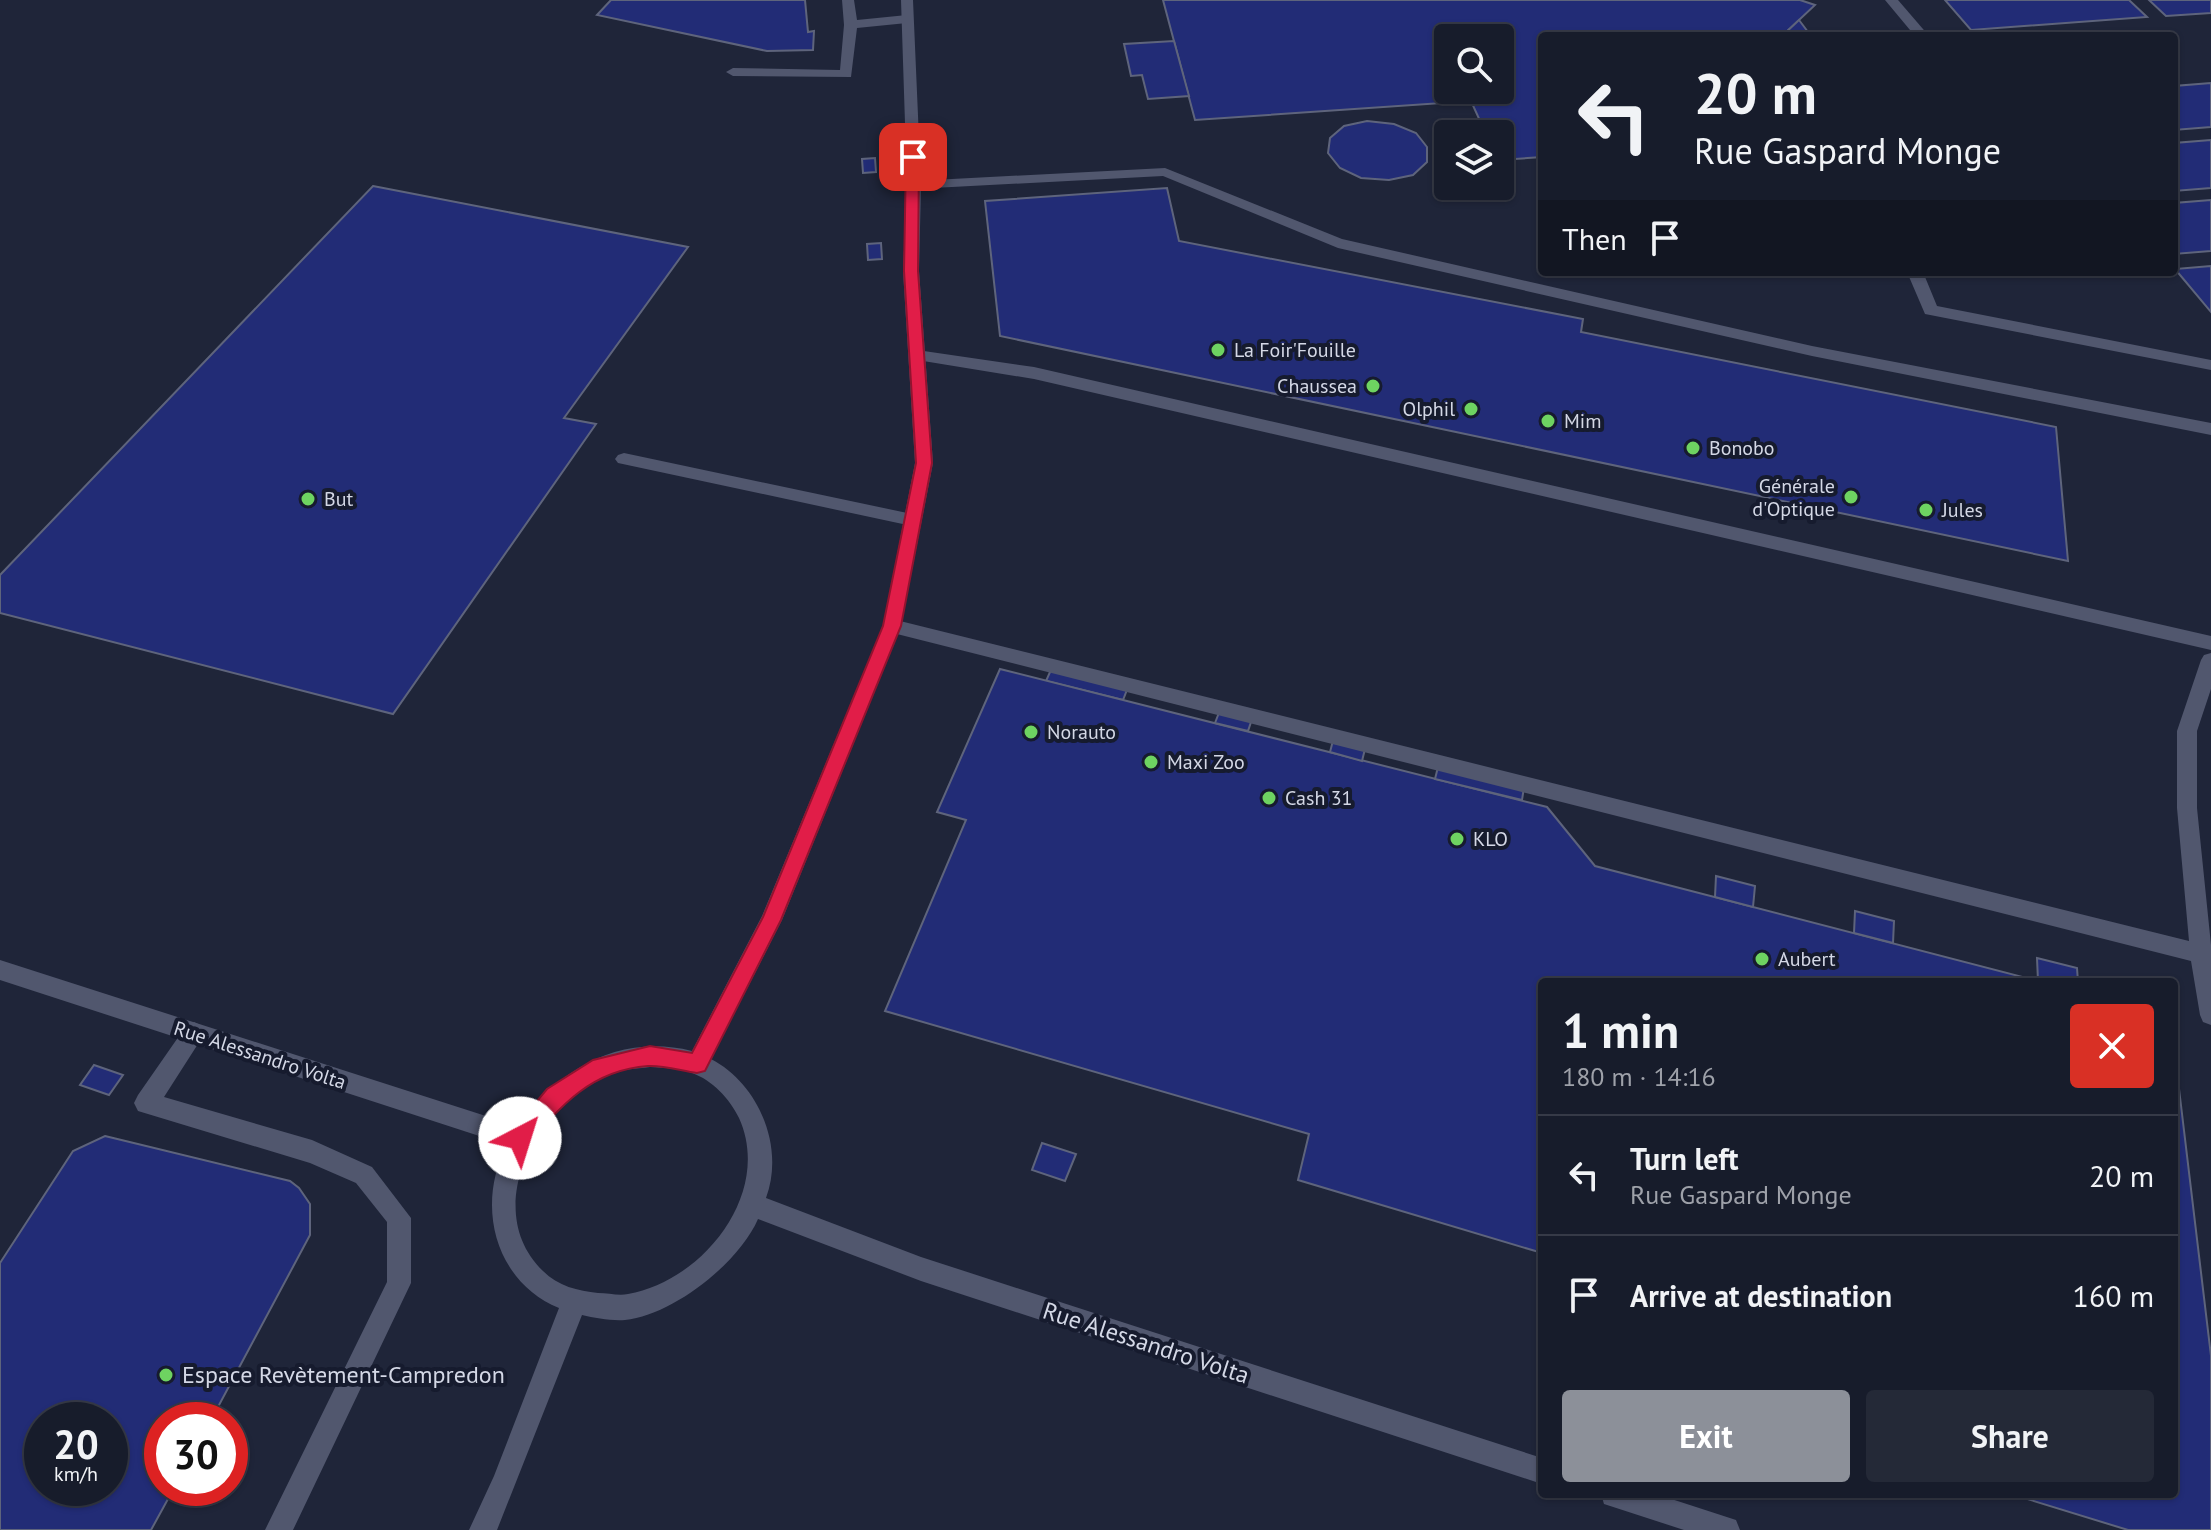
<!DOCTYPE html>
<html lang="en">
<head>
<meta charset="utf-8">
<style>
  :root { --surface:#171c2b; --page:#242937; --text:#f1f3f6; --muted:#9ea1a9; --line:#363a47; --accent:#8c9099 }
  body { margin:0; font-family:"PT Sans",sans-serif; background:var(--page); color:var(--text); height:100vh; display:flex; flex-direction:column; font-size:30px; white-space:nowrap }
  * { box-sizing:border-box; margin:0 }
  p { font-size:26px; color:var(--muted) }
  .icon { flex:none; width:44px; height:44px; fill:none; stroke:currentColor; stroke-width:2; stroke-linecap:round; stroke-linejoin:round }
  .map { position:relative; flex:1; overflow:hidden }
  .drawer { position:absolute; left:1538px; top:978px; width:640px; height:520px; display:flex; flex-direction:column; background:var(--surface); border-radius:8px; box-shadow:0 2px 6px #0004,0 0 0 2px var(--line) }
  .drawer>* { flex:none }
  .banner { position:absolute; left:1538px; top:32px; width:640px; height:244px; border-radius:8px; box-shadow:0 2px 6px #0004,0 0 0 2px var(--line); background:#171c2b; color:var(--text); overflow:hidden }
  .tools { position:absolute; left:1434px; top:24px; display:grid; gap:16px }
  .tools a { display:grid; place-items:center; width:80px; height:80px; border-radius:8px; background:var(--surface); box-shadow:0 2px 6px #0004,0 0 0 2px var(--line); font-size:40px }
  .speed { position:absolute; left:24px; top:1402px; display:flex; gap:16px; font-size:40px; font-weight:700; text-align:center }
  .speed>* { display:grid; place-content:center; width:104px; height:104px; border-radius:50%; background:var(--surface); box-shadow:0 2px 6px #0004,0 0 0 2px var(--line); line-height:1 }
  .speed small { font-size:20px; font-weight:400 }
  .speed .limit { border:12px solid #d22; background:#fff; color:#111 }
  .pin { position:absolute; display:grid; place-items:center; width:68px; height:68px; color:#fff; margin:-34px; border-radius:16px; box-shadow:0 4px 12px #0006 }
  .me { position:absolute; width:88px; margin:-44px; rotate:40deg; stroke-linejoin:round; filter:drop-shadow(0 0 6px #0008) }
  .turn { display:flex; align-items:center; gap:28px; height:168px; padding:0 24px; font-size:36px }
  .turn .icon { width:104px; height:104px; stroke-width:2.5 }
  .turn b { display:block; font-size:56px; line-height:68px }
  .then { display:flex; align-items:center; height:76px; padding:0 24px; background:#0003; gap:16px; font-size:30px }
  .round { display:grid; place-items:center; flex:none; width:84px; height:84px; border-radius:8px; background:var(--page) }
  .headline { display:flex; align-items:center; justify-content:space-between; height:136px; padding:0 24px }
  h1 { font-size:48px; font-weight:700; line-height:60px }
  .button { display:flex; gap:16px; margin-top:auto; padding:16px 24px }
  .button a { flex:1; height:92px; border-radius:8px; background:var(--accent); color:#fff; font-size:32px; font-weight:700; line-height:92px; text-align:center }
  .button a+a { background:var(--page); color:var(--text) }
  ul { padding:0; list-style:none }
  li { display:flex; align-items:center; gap:24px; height:120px; padding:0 24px; border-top:2px solid var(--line) }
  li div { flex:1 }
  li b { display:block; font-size:30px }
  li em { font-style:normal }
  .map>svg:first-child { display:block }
  .building { fill:#222c76; stroke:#5e647c; stroke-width:2; fill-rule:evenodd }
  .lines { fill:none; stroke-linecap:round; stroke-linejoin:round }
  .service { fill:#51576e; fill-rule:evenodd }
  .minor { fill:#51576e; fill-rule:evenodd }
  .route { fill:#e11d48; stroke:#92132f; stroke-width:2 }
  .poi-dot { fill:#6ed361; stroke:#161b2e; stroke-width:3 }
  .labels { text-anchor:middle; stroke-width:8; stroke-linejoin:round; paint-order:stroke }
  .poi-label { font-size:20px; fill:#d4d8e6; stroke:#161b2e; text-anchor:start }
  .street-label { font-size:20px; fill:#d4d8e6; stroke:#161b2e }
  .near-street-label { font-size:24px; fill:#d4d8e6; stroke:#161b2e }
  .near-poi-label { font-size:24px; fill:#d4d8e6; stroke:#161b2e; text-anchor:start }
</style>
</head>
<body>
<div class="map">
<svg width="2211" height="1530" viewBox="0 0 2211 1530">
  <rect width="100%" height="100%" fill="#1f2539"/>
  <g class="building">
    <path d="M 611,0 L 805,0 L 808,32 L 814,31 L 813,50 L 767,51 L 597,15 Z"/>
    <path d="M 1163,0 L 1800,0 L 1815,5 L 1782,36 L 1542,36 L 1542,157 L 1500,160 L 1500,134 L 1486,134 L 1471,101 L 1195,120 ZM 1448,38 L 1500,38 L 1500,90 L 1448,90 Z"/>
    <path d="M 1945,0 L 2129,0 L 2147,17 L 1971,30 Z"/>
    <path d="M 2149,0 L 2211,0 L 2211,13 L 2166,16 Z"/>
    <path d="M 1799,20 L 1811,36 L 1782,36 Z"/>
    <path d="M 1174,41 L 1189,96 L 1148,99 L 1142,75 L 1131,76 L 1124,44 Z"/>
    <path d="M 2211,83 L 2211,127 L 2174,130 L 2174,86 Z"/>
    <path d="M 1367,121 L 1394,124 L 1416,133 L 1427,147 L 1427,162 L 1413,175 L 1389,180 L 1361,178 L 1340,168 L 1328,153 L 1330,138 L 1344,126 Z"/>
    <path d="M 2211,140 L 2211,188 L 2174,191 L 2174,143 Z"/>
    <path d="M 875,158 L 876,172 L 863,173 L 862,159 Z"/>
    <path d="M 373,186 L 688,247 L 564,418 L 596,424 L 393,714 L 0,613 L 0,575 Z"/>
    <path d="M 1167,188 L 1179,241 L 1583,319 L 1581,332 L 2056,427 L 2068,561 L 1000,336 L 985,201 Z"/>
    <path d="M 2211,200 L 2211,251 L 2174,254 L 2174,203 Z"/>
    <path d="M 881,243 L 882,259 L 868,260 L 867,244 Z"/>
    <path d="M 2211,266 L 2211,312 L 2175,269 Z"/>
    <path d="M 1054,663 L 1130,682 L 1123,700 L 1046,681 Z"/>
    <path d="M 1000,669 L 1547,807 L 1595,866 L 2042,982 L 1542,982 L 1542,1253 L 1298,1180 L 1309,1134 L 885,1011 L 966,820 L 937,812 Z"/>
    <path d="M 1222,705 L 1254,713 L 1248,731 L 1215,723 Z"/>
    <path d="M 1335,733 L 1367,741 L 1362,761 L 1330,752 Z"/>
    <path d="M 1440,759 L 1525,781 L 1522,800 L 1435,779 Z"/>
    <path d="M 1716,876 L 1755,886 L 1753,907 L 1715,897 Z"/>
    <path d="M 1855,911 L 1894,921 L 1893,943 L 1854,933 Z"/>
    <path d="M 2037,958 L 2077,968 L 2078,982 L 2038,981 Z"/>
    <path d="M 2174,1047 L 2211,1356 L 2211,1530 L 2128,1530 L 2011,1494 L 2174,1494 Z"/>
    <path d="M 94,1065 L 123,1075 L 109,1095 L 80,1085 Z"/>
    <path d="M 105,1136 L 290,1181 L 299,1188 L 310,1204 L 310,1235 L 211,1420 L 162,1420 L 162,1488 L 174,1488 L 151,1530 L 0,1530 L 0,1263 L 73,1151 ZM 42,1420 L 110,1420 L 110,1488 L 42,1488 Z"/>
    <path d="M 1042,1143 L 1076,1154 L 1065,1181 L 1032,1170 Z"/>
  </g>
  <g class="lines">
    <g class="service">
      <path d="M 842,0 L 854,0 L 857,20 L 907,15 L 913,19 L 907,23 L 857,28 L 851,77 L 733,76 L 726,72 L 733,68 L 840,70 L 844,25 Z"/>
      <path d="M 1885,0 L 1898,0 L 1929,36 L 1915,36 Z"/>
      <path d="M 1165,168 L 1342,239 L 1812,346 L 2211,423 L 2211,435 L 1812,356 L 1338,248 L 1163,176 L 914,189 L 907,185 L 914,181 Z"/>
      <path d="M 1907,272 L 1923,272 L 1937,306 L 2211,360 L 2211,370 L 1925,314 Z"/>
      <path d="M 917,350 L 1034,367 L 2211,636 L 2211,650 L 1034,379 L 911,359 L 909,355 Z"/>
      <path d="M 624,453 L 912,514 L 921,520 L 912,526 L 618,463 L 615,459 L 618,455 Z"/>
      <path d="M 892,619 L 2189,941 L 2177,808 L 2177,731 L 2201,660 L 2204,655 L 2211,653 L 2211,689 L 2197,731 L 2197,808 L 2211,945 L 2211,1025 L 2203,1022 L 2200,1015 L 2191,961 L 885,631 L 883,626 L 885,621 Z"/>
      <path d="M 194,1022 L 202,1026 L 205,1033 L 164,1097 L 312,1140 L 372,1167 L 411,1218 L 411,1283 L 293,1530 L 265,1530 L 387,1282 L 387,1222 L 356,1183 L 310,1163 L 138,1111 L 134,1103 L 138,1095 L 186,1026 Z"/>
    </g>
    <g class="minor">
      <path d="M 901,0 L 913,0 L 921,185 L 919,271 L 933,463 L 901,626 L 782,920 L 711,1059 C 759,1084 785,1147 766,1198 L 921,1257 L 1542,1458 L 1542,1484 L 921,1281 L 758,1219 C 739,1263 673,1315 625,1320 C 611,1321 595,1318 582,1315 L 497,1530 L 469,1530 L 494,1476 L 559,1308 C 495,1282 475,1205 507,1145 L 0,980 L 0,960 L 517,1126 C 559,1069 620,1033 692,1051 L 762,916 L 883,626 L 915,463 L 903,271 L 907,185 ZM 650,1067 C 664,1068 679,1068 692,1073 C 712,1080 730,1099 739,1118 C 773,1193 703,1281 628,1294 C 619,1296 608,1293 598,1293 C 578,1291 558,1286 543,1271 C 479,1209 538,1102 608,1074 C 621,1069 636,1069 650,1067 Z"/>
      <path d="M 1601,1494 L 1656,1494 L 1736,1520 L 1740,1530 L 1684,1530 L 1604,1504 Z"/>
    </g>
  </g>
  <path class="route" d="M 913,153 L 919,157 L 918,271 L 932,463 L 901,626 L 781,920 L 705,1071 L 697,1073 C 682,1071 663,1065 648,1066 C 592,1070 561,1105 528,1145 L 520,1148 L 512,1145 L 509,1138 L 512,1131 L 547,1089 L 593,1060 L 650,1046 L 692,1053 L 763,917 L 883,626 L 916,463 L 904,271 L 906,157 Z"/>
  <g class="poi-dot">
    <circle cx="1218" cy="350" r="8"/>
    <circle cx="1373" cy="386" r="8"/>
    <circle cx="1471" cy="409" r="8"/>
    <circle cx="1548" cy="421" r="8"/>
    <circle cx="1693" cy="448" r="8"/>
    <circle cx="1851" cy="497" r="8"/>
    <circle cx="308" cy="499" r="8"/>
    <circle cx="1926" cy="510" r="8"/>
    <circle cx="1031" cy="732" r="8"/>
    <circle cx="1151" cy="762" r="8"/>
    <circle cx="1269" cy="798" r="8"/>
    <circle cx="1457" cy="839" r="8"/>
    <circle cx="1762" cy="959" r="8"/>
    <circle cx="166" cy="1375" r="8"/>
  </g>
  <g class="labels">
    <g class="poi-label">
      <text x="1234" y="357">La Foir'Fouille</text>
      <text x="1357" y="393" text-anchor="end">Chaussea</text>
      <text x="1455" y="416" text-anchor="end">Olphil</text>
      <text x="1564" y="428">Mim</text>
      <text x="1709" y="455">Bonobo</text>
      <text x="1835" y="493" text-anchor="end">Générale<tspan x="1835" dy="23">d'Optique</tspan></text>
      <text x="324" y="506">But</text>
      <text x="1942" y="517">Jules</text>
      <text x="1047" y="739">Norauto</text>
      <text x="1167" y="769">Maxi Zoo</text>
      <text x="1285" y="805">Cash 31</text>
      <text x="1473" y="846">KLO</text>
      <text x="1778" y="966">Aubert</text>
    </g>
    <g class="street-label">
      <text transform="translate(260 1055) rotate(18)" y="7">Rue Alessandro Volta</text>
    </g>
    <g class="near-street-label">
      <text transform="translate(1146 1343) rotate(18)" y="8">Rue Alessandro Volta</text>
    </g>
    <g class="near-poi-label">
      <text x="182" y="1383">Espace Revètement-Campredon</text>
    </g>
  </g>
</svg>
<div class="tools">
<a><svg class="icon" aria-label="search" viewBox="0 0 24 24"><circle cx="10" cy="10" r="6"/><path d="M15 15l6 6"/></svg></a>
<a><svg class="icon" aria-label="layers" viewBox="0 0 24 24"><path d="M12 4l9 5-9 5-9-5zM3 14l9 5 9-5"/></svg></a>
</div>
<div class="speed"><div>20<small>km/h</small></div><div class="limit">30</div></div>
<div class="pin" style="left:913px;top:157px;background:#d93025"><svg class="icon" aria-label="arrive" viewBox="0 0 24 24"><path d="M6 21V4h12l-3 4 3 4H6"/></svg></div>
<svg class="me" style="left:520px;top:1138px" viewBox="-20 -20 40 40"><circle r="19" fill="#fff"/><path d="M0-13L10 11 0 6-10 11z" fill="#e11d48"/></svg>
<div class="banner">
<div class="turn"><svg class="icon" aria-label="left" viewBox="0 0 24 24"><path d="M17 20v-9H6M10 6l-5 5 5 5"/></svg><div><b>20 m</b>Rue Gaspard Monge</div></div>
<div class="then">Then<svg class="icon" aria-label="arrive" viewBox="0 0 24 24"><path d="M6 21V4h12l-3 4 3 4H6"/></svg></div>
</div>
<section class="drawer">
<div class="headline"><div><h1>1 min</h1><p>180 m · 14:16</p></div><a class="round" style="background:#d93025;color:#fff"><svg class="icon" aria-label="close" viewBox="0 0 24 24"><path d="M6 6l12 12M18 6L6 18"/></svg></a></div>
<ul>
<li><svg class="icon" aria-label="left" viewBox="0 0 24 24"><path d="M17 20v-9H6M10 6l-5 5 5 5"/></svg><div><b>Turn left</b><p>Rue Gaspard Monge</p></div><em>20 m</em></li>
<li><svg class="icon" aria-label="arrive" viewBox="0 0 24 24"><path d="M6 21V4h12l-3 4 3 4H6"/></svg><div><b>Arrive at destination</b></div><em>160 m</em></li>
</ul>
<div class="button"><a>Exit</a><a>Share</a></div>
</section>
</div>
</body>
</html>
